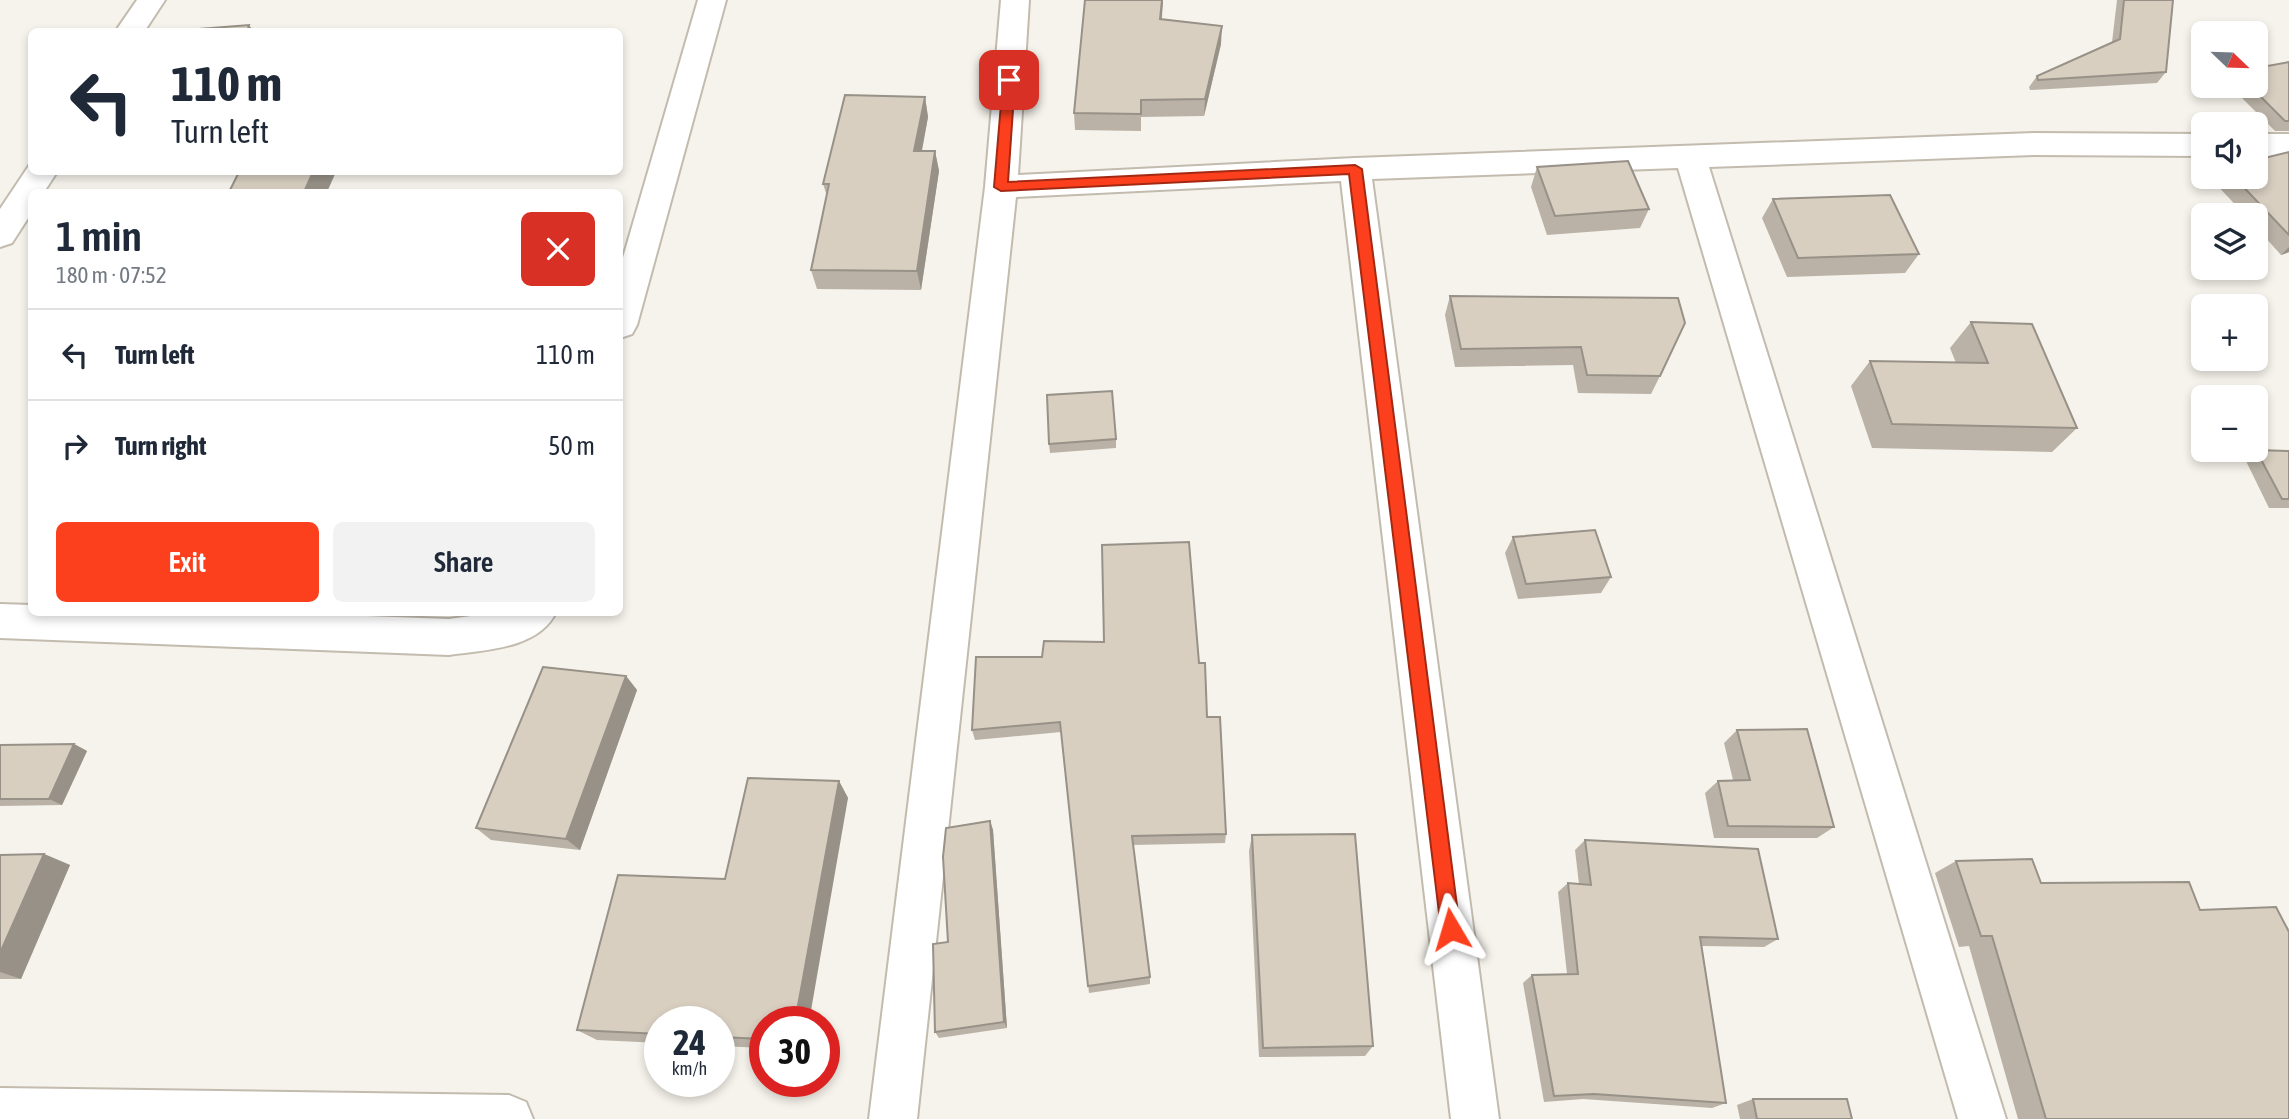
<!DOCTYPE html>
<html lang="en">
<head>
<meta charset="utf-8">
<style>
  :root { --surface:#fff; --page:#f2f2f3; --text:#1f2937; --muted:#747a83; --line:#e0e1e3; --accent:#fc3f1d }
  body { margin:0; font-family:"Asap Condensed",sans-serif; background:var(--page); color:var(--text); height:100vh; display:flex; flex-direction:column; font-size:26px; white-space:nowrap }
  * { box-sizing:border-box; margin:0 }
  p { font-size:23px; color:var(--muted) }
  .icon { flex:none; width:38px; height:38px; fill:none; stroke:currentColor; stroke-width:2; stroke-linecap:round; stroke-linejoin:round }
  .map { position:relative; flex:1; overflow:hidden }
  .details { position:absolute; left:28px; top:189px; width:595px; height:427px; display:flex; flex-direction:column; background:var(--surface); border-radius:10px; box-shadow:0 4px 10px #0003 }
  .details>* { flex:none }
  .hud { position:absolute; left:28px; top:28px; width:595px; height:147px; border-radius:10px; box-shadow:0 4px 10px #0003; background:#fff; color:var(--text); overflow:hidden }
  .needle { width:46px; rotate:113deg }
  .buttons { position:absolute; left:2191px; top:21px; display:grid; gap:14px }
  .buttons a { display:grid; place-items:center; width:77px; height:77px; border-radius:10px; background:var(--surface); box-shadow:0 4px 10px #0003; font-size:35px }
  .speed { position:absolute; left:644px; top:1006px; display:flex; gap:14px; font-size:35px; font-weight:700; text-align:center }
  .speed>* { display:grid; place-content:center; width:91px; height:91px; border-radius:50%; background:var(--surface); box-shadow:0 4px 10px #0003; line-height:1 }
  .speed small { font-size:18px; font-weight:400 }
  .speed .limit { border:10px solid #d22; background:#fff; color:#111 }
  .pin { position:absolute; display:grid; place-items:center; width:60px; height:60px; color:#fff; margin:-30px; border-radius:14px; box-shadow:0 4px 10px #0006 }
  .me { position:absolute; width:77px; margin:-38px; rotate:353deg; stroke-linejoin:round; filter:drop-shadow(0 0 5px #0008) }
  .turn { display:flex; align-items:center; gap:24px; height:147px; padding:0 28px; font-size:32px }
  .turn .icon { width:91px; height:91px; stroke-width:2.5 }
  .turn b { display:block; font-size:49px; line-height:60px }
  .round { display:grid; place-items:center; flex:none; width:74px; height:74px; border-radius:10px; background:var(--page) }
  .headline { display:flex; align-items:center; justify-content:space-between; height:119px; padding:0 28px }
  h1 { font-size:42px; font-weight:600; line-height:52px }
  .button { display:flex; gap:14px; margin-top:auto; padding:14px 28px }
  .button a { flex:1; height:80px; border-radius:10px; background:var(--accent); color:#fff; font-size:28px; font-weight:600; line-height:80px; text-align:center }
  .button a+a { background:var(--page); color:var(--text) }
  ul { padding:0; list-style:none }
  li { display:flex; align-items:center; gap:21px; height:91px; padding:0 28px; border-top:2px solid var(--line) }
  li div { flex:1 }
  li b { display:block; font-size:26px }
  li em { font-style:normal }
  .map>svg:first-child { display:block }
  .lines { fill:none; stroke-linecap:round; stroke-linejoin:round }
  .minor-casing { stroke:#c2bbae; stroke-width:4 }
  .minor { fill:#fff; fill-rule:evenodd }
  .wall { fill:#bab2a6 }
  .shaded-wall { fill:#979187 }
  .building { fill:#d8cfc1; stroke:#979187; stroke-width:2 }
  .route { fill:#fc3f1d; stroke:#a42913; stroke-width:2 }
</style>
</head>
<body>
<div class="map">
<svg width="2289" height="1119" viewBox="0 0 2289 1119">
  <rect width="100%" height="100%" fill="#f6f3ec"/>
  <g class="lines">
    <g class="minor-casing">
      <g id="minor">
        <path d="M 137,0 L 165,0 L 144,32 L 115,32 Z"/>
        <path d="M 698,0 L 726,0 L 637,325 L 632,334 L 620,338 L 620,268 Z"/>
        <path d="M 1001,0 L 1029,0 L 1018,175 L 1355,158 L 2034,133 L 2203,134 L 2203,156 L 2034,155 L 1709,167 L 2006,1119 L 1958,1119 L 1678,168 L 1372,179 L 1499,1119 L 1451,1119 L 1341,181 L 1016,197 L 917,1119 L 869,1119 L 985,187 Z"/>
        <rect x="2256" y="134" width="33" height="22"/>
        <path d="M 30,164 L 32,172 L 57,172 L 44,192 L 32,192 L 32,212 L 12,243 L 0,247 L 0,209 Z"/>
        <path d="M 0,604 L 32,605 L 32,612 L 256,612 L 449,619 L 500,612 L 556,612 C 539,649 484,650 449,655 L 0,638 Z"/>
        <path d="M 0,1088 L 509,1095 L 526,1102 L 533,1119 L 0,1119 Z"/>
      </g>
    </g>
    <use href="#minor" class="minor"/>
  </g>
  <g class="wall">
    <path d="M 1163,0 L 1162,19 L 1221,44 L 1204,116 L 1141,117 L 1141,131 L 1075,130 L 1074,113 Z"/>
    <path d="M 2117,0 L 2173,0 L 2166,72 L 2157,83 L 2030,90 L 2029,87 L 2037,76 L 2112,42 Z"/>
    <path d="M 2289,62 L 2289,131 L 2275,131 L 2230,86 L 2256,86 Z"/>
    <path d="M 925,97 L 928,117 L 922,151 L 935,151 L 939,171 L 921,290 L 817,289 L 811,270 L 827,196 L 823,184 Z"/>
    <path d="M 2289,152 L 2289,252 L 2281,255 L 2256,227 L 2256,215 L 2245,215 L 2213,181 L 2216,177 L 2256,177 Z"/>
    <path d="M 1537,167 L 1649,209 L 1640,228 L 1547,235 L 1531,187 Z"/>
    <path d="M 1773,199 L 1919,254 L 1905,273 L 1787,277 L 1762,218 Z"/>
    <path d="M 1450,296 L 1660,376 L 1651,394 L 1578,393 L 1573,365 L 1455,367 L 1445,315 Z"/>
    <path d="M 1971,322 L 2077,428 L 2052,452 L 1872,448 L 1851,386 L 1870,361 L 1956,363 L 1950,348 Z"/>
    <path d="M 1116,439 L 1116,448 L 1050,453 L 1049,444 Z"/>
    <path d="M 2256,450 L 2289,451 L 2289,508 L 2269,508 L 2245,459 Z"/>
    <path d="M 1513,537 L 1611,577 L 1601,593 L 1518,599 L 1505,553 Z"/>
    <path d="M 1199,663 L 1226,834 L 1225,843 L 1133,845 L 1150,977 L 1150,984 L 1089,993 L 1061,732 L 975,740 L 972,730 Z"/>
    <path d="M 626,676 L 637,690 L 580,850 L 491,840 L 476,828 Z"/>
    <path d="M 1737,730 L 1834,827 L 1817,838 L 1714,838 L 1705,793 L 1718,781 L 1733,780 L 1724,743 Z"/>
    <path d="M 74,744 L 87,751 L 62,805 L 0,806 L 0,745 Z"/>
    <path d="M 839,781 L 848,798 L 765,1022 L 765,1048 L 719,1046 L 719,1022 L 660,1022 L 660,1043 L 597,1040 L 577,1030 L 725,879 Z"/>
    <path d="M 990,821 L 993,830 L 1007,1028 L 939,1038 L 935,1032 L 948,942 Z"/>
    <path d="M 1252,835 L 1373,1046 L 1365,1056 L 1259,1057 L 1249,851 Z"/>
    <path d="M 1585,840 L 1778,939 L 1764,947 L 1702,946 L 1726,1103 L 1712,1108 L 1583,1099 L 1544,1102 L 1523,983 L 1532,975 L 1567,974 L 1558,892 L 1568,883 L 1579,884 L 1575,850 Z"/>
    <path d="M 44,854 L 70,865 L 21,979 L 0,979 L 0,855 Z"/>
    <path d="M 1956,861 L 2041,883 L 2200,910 L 2289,1119 L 2018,1119 L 1969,946 L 1959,947 L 1935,873 Z"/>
    <path d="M 1753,1099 L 1852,1119 L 1740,1119 L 1737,1105 Z"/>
  </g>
  <g class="shaded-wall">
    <path d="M 1162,0 L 1163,0 L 1160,36 L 1160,19 Z"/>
    <path d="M 249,25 L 254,32 L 247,32 Z"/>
    <path d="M 1222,26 L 1221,44 L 1204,116 L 1205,99 Z"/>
    <path d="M 925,97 L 928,117 L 918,170 L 914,151 Z"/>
    <path d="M 935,151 L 939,171 L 921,290 L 917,271 Z"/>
    <path d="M 313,172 L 336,172 L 327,192 L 304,192 Z"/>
    <path d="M 2289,247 L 2289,252 L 2281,255 Z"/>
    <path d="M 626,676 L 637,690 L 580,850 L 566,839 Z"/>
    <path d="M 74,744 L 87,751 L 62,805 L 49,799 Z"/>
    <path d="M 839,781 L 848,798 L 809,1022 L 795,1022 Z"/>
    <path d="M 990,821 L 993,830 L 1007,1028 L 1004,1022 Z"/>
    <path d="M 44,854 L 70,865 L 21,979 L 0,972 L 0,953 Z"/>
  </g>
  <g class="building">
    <path d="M 1085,0 L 1162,0 L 1160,19 L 1222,26 L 1205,99 L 1141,100 L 1141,114 L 1074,113 Z"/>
    <path d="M 2124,0 L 2173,0 L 2166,72 L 2038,80 L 2037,76 L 2120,39 Z"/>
    <path d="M 249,25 L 247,32 L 198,32 L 199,29 Z"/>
    <path d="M 2289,62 L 2289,121 L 2285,121 L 2250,86 L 2256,86 L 2256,68 Z"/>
    <path d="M 845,95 L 925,97 L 914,151 L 935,151 L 917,271 L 811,270 L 829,184 L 823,184 Z"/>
    <path d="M 2289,152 L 2289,235 L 2234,177 L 2256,177 L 2256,160 Z"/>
    <path d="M 1628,161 L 1649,209 L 1555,216 L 1537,167 Z"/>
    <path d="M 239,172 L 313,172 L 304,192 L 229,192 Z"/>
    <path d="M 1890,195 L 1919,254 L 1798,258 L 1773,199 Z"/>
    <path d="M 1450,296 L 1678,298 L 1685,323 L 1660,376 L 1587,375 L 1581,347 L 1461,349 Z"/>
    <path d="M 1971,322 L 2032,324 L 2077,428 L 1892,424 L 1870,361 L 1988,363 Z"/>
    <path d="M 1112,391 L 1116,439 L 1049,444 L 1047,395 Z"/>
    <path d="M 2256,450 L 2289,451 L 2289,499 L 2282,499 Z"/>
    <path d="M 1595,530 L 1611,577 L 1526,584 L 1513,537 Z"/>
    <path d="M 1189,542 L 1199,663 L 1205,663 L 1207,717 L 1220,717 L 1226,834 L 1132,836 L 1150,977 L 1088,986 L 1060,722 L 972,730 L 976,657 L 1042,657 L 1044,641 L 1104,642 L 1102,545 Z"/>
    <path d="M 543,667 L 626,676 L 566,839 L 476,828 Z"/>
    <path d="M 1807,729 L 1834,827 L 1728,826 L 1718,781 L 1750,780 L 1737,730 Z"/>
    <path d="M 74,744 L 49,799 L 0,799 L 0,745 Z"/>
    <path d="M 748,778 L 839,781 L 795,1022 L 765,1022 L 765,1039 L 719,1037 L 719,1022 L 660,1022 L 660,1034 L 577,1030 L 618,875 L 725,879 Z"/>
    <path d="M 990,821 L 1004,1022 L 935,1032 L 933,944 L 948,942 L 943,857 L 946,828 Z"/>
    <path d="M 1355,834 L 1373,1046 L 1263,1048 L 1252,835 Z"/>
    <path d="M 1585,840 L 1758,849 L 1778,939 L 1700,937 L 1726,1103 L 1594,1094 L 1554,1096 L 1532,975 L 1578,974 L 1568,883 L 1591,885 Z"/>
    <path d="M 44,854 L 0,953 L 0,855 Z"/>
    <path d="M 2032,859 L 2041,883 L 2189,882 L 2200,910 L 2276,907 L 2289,932 L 2289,1119 L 2046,1119 L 1992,936 L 1981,936 L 1956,861 Z"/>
    <path d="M 1753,1099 L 1847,1099 L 1852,1119 L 1757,1119 Z"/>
  </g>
  <path class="route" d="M 1009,76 L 1015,80 L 1008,182 L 1355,165 L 1362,169 L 1460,929 L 1457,936 L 1451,938 L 1444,936 L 1441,929 L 1349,174 L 1001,191 L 994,187 L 1003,80 Z"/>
</svg>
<div class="buttons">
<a><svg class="needle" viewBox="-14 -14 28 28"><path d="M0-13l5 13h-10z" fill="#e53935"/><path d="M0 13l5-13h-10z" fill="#747a83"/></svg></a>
<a><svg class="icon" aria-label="sound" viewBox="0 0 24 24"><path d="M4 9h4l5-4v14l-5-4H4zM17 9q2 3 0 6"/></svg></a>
<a><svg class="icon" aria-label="layers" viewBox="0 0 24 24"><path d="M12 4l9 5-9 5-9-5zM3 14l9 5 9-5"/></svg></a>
<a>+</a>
<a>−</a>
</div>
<div class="speed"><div>24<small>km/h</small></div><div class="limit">30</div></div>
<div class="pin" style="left:1009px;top:80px;background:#d93025"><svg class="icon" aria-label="arrive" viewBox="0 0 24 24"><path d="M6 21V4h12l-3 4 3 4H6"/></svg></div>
<svg class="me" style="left:1451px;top:929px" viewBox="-20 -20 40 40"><path d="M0-17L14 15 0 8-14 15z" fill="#fc3f1d" stroke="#fff" stroke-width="4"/></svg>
<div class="hud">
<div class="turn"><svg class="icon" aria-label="left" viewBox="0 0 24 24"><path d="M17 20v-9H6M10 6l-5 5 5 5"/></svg><div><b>110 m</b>Turn left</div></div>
</div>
<section class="details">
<div class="headline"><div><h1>1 min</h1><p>180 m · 07:52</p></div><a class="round" style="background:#d93025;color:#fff"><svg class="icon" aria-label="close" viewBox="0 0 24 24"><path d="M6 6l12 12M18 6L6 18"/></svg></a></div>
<ul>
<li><svg class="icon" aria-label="left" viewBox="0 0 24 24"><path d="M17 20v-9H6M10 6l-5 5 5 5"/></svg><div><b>Turn left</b></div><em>110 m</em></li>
<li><svg class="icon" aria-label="right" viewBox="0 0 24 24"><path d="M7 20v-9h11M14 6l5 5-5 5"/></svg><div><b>Turn right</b></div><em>50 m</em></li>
</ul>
<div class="button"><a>Exit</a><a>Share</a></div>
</section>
</div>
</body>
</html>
